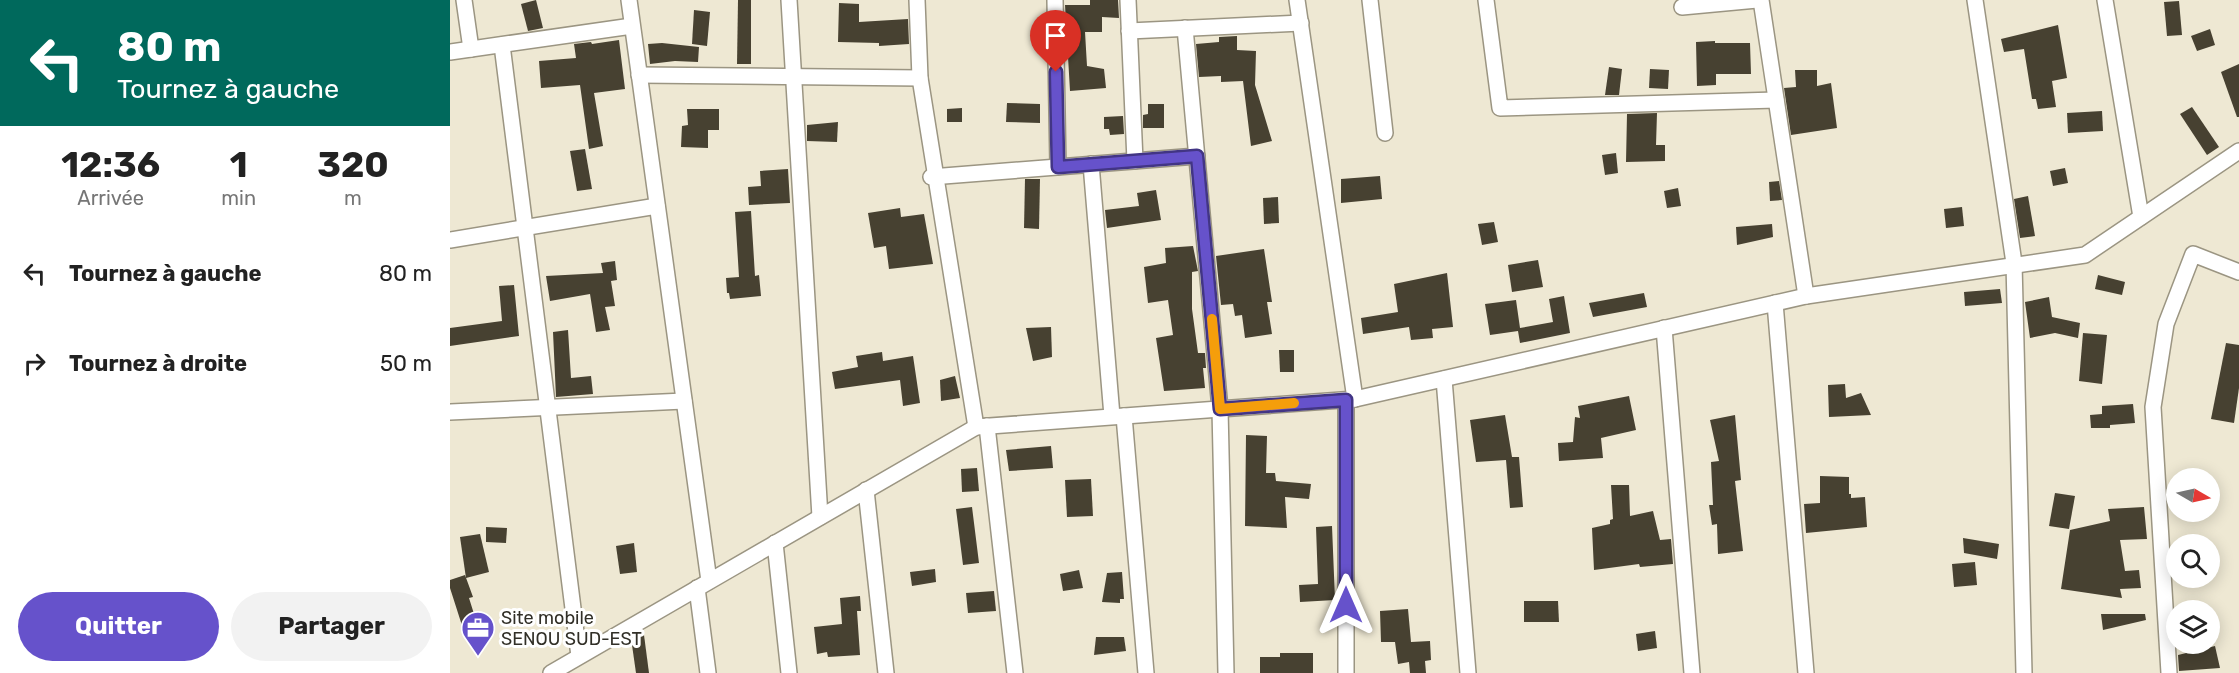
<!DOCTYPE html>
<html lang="fr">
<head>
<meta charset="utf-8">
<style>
  :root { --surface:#fff; --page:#f2f2f2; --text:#222; --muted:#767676; --accent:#6652cb }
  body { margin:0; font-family:Rubik,sans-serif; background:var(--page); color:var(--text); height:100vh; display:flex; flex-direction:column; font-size:22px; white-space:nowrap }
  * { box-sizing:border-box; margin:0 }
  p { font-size:20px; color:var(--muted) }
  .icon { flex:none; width:33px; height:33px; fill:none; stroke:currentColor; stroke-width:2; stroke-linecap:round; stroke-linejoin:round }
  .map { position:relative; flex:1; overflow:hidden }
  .side { display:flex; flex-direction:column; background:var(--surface); width:450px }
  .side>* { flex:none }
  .guide { background:#00695c; color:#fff; overflow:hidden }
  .needle { width:39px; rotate:99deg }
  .controls { position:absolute; left:1716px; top:468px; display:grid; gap:12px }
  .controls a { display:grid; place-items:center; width:54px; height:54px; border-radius:50%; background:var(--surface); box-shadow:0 3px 15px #0003; font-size:30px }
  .pin { position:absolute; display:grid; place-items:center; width:51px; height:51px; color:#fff; margin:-62px -26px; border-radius:50% 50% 50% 0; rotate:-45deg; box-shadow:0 0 6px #0007 }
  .pin .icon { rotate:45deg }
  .me { position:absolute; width:66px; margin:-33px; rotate:0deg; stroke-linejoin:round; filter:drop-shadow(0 0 4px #0008) }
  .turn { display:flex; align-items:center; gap:21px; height:126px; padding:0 18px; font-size:27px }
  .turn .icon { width:78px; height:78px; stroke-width:2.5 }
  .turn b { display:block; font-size:42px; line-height:51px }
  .eta { display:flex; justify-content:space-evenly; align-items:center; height:102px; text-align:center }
  .eta b { font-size:36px; font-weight:700; line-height:42px }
  .button { display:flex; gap:12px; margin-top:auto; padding:12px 18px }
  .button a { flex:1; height:69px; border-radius:36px; background:var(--accent); color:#fff; font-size:24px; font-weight:700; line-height:69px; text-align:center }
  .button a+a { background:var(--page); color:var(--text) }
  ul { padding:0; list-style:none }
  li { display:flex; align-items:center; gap:18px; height:90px; padding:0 18px }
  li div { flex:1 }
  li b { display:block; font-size:22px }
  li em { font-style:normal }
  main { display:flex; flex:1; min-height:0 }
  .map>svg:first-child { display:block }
  .building { fill:#474131 }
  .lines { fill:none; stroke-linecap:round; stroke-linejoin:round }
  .minor-casing { stroke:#9b9582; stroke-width:18 }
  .minor { stroke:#fff; stroke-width:15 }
  .route-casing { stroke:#423584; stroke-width:15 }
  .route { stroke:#6652cb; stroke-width:10 }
  .slow { stroke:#f59e0b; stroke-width:10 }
  .labels { text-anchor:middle; stroke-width:6; stroke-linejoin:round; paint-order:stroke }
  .poi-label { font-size:18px; fill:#312f27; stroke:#fff; text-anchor:start }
</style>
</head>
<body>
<main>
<section class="side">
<div class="guide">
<div class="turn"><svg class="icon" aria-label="left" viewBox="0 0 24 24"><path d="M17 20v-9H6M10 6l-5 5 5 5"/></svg><div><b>80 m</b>Tournez à gauche</div></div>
</div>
<div class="eta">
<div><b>12:36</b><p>Arrivée</p></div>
<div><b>1</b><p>min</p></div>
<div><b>320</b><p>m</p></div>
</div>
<ul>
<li><svg class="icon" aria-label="left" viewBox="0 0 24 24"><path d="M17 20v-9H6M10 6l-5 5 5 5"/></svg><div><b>Tournez à gauche</b></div><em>80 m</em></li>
<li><svg class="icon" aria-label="right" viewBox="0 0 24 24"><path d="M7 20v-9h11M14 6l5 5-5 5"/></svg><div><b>Tournez à droite</b></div><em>50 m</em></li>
</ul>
<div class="button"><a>Quitter</a><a>Partager</a></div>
</section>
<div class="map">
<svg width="1789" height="673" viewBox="0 0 1789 673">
  <rect width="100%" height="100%" fill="#eee8d3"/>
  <g class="building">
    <path d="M 86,0 L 93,28 L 78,31 L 71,4 Z"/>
    <path d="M 288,0 L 301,0 L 301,64 L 287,64 Z"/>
    <path d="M 640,0 L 668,0 L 669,18 L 652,17 L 652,32 L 635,32 L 637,66 L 654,69 L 656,88 L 620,91 L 615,5 L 640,5 Z"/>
    <path d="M 1729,1 L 1732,35 L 1717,36 L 1714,2 Z"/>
    <path d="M 389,3 L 409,4 L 409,22 L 458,19 L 459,44 L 429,46 L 429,43 L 388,42 Z"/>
    <path d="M 244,10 L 260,12 L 257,46 L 242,44 Z"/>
    <path d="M 1608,25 L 1617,78 L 1602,81 L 1606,107 L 1588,109 L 1586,99 L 1582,99 L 1574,49 L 1554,52 L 1551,39 Z"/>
    <path d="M 1760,29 L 1765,45 L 1747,51 L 1741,36 Z"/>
    <path d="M 787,36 L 787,50 L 806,51 L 805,85 L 822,141 L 801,146 L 793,81 L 771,82 L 771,76 L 749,77 L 746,44 L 769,42 L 769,37 Z"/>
    <path d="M 169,40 L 175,89 L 144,93 L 153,146 L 139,149 L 130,85 L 91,88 L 89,61 L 126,58 L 124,44 L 141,42 L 142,44 Z"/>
    <path d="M 1265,41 L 1265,43 L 1300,43 L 1301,74 L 1266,74 L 1266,85 L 1247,86 L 1246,42 Z"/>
    <path d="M 212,43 L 249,47 L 248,62 L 225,61 L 200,64 L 198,44 Z"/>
    <path d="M 1789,64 L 1789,117 L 1787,117 L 1771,72 Z"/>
    <path d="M 1159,67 L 1172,69 L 1169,95 L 1155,95 Z"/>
    <path d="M 1200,69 L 1219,70 L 1218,89 L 1199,88 Z"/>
    <path d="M 1345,70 L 1367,70 L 1367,86 L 1381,83 L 1387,128 L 1341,135 L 1334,88 L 1346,87 Z"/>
    <path d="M 557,103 L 590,104 L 590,123 L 556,122 Z"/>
    <path d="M 698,104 L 714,104 L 714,128 L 693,128 L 693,115 L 698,114 Z"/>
    <path d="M 1742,107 L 1769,147 L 1757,155 L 1730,114 Z"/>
    <path d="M 512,108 L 512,122 L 497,122 L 497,109 Z"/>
    <path d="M 237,109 L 269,109 L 269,130 L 258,130 L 258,148 L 231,147 L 232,126 L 238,125 Z"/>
    <path d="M 1652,111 L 1653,131 L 1618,133 L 1617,113 Z"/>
    <path d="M 1207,113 L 1206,145 L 1215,145 L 1215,161 L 1176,162 L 1177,114 Z"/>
    <path d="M 673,116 L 674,134 L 660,135 L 659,129 L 654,129 L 654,117 Z"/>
    <path d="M 388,122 L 387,142 L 357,141 L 357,125 Z"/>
    <path d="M 135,149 L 142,189 L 127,191 L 120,151 Z"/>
    <path d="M 1166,153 L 1168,173 L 1155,175 L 1152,155 Z"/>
    <path d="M 1615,168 L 1618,183 L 1603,186 L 1600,171 Z"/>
    <path d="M 338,169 L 340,203 L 299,205 L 298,187 L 311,186 L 310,171 Z"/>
    <path d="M 930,176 L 932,199 L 891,203 L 891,179 Z"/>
    <path d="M 575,179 L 590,179 L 589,229 L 574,228 Z"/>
    <path d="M 1329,181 L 1332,200 L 1320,201 L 1319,182 Z"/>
    <path d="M 1228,188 L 1231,206 L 1217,208 L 1214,191 Z"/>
    <path d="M 706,190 L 711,220 L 657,228 L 655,210 L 689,206 L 687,193 Z"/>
    <path d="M 1578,196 L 1585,236 L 1570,238 L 1564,199 Z"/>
    <path d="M 828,197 L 829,223 L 814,224 L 813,198 Z"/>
    <path d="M 1512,207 L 1514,226 L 1496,228 L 1494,209 Z"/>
    <path d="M 450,208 L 451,217 L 474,214 L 483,264 L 439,269 L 436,246 L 424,248 L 418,213 Z"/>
    <path d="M 301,211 L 305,276 L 309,275 L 311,296 L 280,299 L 279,293 L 277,293 L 276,278 L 289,277 L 285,212 Z"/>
    <path d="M 1044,222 L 1048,242 L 1032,245 L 1028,224 Z"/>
    <path d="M 1322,224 L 1323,237 L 1287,245 L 1286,227 Z"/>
    <path d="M 743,246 L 748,271 L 742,272 L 742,309 L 748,353 L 755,353 L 756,368 L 753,368 L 755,388 L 714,391 L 706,338 L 723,335 L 718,300 L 698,303 L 694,267 L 716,263 L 715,248 Z"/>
    <path d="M 814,249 L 822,302 L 817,302 L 822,334 L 795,338 L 792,315 L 785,316 L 783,304 L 771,305 L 766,256 Z"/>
    <path d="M 1088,260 L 1093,287 L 1062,292 L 1058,265 Z"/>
    <path d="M 165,261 L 167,280 L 161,281 L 165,306 L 155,307 L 160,330 L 146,332 L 140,294 L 100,301 L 96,276 L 153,273 L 151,263 Z"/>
    <path d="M 997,273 L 1003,327 L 982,329 L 983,338 L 961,340 L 959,327 L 913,334 L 911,318 L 948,312 L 944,284 Z"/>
    <path d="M 1648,275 L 1675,282 L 1672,295 L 1645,289 Z"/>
    <path d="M 64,285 L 69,336 L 0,346 L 0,328 L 52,321 L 49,286 Z"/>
    <path d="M 1550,289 L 1552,303 L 1515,306 L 1514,292 Z"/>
    <path d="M 1194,293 L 1197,307 L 1143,317 L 1139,303 Z"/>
    <path d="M 1114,296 L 1120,333 L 1070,343 L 1068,331 L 1040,335 L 1035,304 L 1066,300 L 1070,328 L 1103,322 L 1099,299 Z"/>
    <path d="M 1599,297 L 1602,317 L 1630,323 L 1628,338 L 1605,333 L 1580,338 L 1575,302 Z"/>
    <path d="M 601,327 L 602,357 L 583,361 L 576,328 Z"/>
    <path d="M 118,330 L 121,378 L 141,376 L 143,394 L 106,397 L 103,332 Z"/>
    <path d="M 1633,333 L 1657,335 L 1652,384 L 1629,381 Z"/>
    <path d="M 1776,343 L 1789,345 L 1789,388 L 1784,423 L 1761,419 Z"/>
    <path d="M 829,350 L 844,350 L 844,372 L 830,372 Z"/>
    <path d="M 432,352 L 433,361 L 463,356 L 470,403 L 453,406 L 450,380 L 385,389 L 382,372 L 408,367 L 406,356 Z"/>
    <path d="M 505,376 L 510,398 L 491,401 L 490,380 Z"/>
    <path d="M 1395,384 L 1396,398 L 1411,393 L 1421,415 L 1379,417 L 1378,385 Z"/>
    <path d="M 1179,396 L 1186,430 L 1151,438 L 1153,458 L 1109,461 L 1108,443 L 1123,442 L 1125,417 L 1130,418 L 1128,406 Z"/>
    <path d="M 1683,404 L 1685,423 L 1660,425 L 1660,428 L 1641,428 L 1640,415 L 1652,414 L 1652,406 Z"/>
    <path d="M 1055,415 L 1062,457 L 1069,457 L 1073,507 L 1060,508 L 1056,460 L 1026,462 L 1020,420 Z"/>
    <path d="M 1285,415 L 1291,480 L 1285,481 L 1293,551 L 1268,554 L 1267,524 L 1262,525 L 1259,505 L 1263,505 L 1261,462 L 1269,461 L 1260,420 Z"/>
    <path d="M 796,435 L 817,436 L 816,473 L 825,473 L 826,481 L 861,484 L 859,499 L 835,497 L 837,528 L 795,526 Z"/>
    <path d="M 601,446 L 603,468 L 559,471 L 556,450 Z"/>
    <path d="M 527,468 L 529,491 L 512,492 L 511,469 Z"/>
    <path d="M 1370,476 L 1399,477 L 1399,494 L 1401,494 L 1401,498 L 1415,497 L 1417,527 L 1356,533 L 1354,504 L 1370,503 Z"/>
    <path d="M 641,479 L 643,516 L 617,517 L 615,480 Z"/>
    <path d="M 1161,485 L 1179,485 L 1180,516 L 1203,511 L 1210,540 L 1221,539 L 1223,564 L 1190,567 L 1189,564 L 1144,570 L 1142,528 L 1160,524 L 1160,520 L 1163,519 Z"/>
    <path d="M 1605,493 L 1625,496 L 1619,529 L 1599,526 Z"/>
    <path d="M 522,507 L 529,563 L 513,565 L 506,509 Z"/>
    <path d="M 1694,507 L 1697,539 L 1670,540 L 1675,571 L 1689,570 L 1691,588 L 1670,589 L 1672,598 L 1611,589 L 1620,530 L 1660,521 L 1658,509 Z"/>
    <path d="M 882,526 L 885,600 L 850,602 L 849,585 L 868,584 L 866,527 Z"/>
    <path d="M 36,527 L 57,528 L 56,543 L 36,542 Z"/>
    <path d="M 30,534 L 39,572 L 16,578 L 10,537 Z"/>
    <path d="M 1513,538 L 1549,544 L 1547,559 L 1514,553 Z"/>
    <path d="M 184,543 L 187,572 L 170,574 L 166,546 Z"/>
    <path d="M 1525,562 L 1527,585 L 1504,587 L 1502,564 Z"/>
    <path d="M 485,569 L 486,582 L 462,586 L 460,572 Z"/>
    <path d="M 629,570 L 633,588 L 613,591 L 610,574 Z"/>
    <path d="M 672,572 L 674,599 L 670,599 L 670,603 L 652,602 L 657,573 Z"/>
    <path d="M 15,575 L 23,597 L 19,598 L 30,633 L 16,638 L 0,588 L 0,580 Z"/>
    <path d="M 544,591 L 546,611 L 518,613 L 516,593 Z"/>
    <path d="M 410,596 L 411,611 L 407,611 L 410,655 L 378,657 L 377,652 L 367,654 L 364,627 L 392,624 L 390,598 Z"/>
    <path d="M 1074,601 L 1108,601 L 1109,622 L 1074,622 Z"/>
    <path d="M 958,609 L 961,642 L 980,641 L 981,660 L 975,661 L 976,673 L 960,673 L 959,662 L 948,664 L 945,642 L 931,642 L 930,611 Z"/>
    <path d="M 1651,614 L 1695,614 L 1696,620 L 1653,630 Z"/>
    <path d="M 1205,631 L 1207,648 L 1188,651 L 1186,634 Z"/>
    <path d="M 194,635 L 199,673 L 186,673 L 181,638 Z"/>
    <path d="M 646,637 L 674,637 L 676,651 L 644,655 Z"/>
    <path d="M 1765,646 L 1770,668 L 1729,671 L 1728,655 Z"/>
    <path d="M 830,653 L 863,653 L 863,673 L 810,673 L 810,657 L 830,657 Z"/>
  </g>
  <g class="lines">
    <g class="minor-casing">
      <g id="minor">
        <path d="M 14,0 L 21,49"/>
        <path d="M 179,0 L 259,581"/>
        <path d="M 339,0 L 370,517"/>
        <path d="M 467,0 L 470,78 L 526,427"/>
        <path d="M 605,0 L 608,167"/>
        <path d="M 678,0 L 685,161"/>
        <path d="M 920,0 L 935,133"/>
        <path d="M 1036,0 L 1050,108 L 1326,100"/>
        <path d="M 1311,0 L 1356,296"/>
        <path d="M 1525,0 L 1564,263 L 1574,673"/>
        <path d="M 1655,0 L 1691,217"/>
        <path d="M 1232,7 L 1307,0"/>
        <path d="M 735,28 L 770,409 L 776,673"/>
        <path d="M 679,31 L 851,23"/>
        <path d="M 52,45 L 129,656"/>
        <path d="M 0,52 L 182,26"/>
        <path d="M 189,75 L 470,78"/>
        <path d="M 641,164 L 662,416"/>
        <path d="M 481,177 L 747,156"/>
        <path d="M 0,240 L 207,206"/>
        <path d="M 1325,303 L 1356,673"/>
        <path d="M 1214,328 L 1242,673"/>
        <path d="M 994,379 L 1018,673"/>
        <path d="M 905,399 L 1356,296 L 1635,255 L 1789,151"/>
        <path d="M 896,400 L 896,673"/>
        <path d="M 0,412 L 234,401"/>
        <path d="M 674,416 L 696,673"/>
        <path d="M 537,426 L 565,673"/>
        <path d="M 416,490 L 436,673"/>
        <path d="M 325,543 L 339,673"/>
        <path d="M 247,588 L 258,673"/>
        <path d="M 101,673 L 526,427 L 905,399 L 847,0"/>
        <path d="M 1719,673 L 1703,407 L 1716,324 L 1743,254 L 1789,272"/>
      </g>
    </g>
    <use href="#minor" class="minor"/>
  </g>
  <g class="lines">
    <g class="route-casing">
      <path id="route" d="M 606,72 L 608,167 L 747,156 L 770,409 L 896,400 L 896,605"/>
    </g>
    <use href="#route" class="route"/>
    <path class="slow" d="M 762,319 L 770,409 L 844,403"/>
  </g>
  <defs>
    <g id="office-pin" transform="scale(1.725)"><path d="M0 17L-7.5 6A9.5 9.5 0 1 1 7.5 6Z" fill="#6652cb" stroke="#fff"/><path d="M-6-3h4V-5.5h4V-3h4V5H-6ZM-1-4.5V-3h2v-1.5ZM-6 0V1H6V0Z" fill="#fff"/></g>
  </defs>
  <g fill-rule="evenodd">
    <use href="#office-pin" x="28" y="628"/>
  </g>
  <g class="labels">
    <g class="poi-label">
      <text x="51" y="624">Site mobile<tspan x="51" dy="21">SENOU SUD-EST</tspan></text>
    </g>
  </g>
</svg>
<div class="controls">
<a><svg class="needle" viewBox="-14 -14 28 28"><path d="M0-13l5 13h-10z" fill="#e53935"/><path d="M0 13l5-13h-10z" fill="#767676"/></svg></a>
<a><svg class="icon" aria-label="search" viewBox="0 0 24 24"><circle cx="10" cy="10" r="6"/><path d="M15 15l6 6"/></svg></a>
<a><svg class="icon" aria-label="layers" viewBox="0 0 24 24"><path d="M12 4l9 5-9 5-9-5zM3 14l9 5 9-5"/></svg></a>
</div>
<div class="pin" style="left:606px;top:72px;background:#d93025"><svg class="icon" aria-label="arrive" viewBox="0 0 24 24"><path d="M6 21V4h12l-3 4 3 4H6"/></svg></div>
<svg class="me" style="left:896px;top:605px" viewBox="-20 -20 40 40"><path d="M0-17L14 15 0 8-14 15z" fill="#6652cb" stroke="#fff" stroke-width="4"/></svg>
</div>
</main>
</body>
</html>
